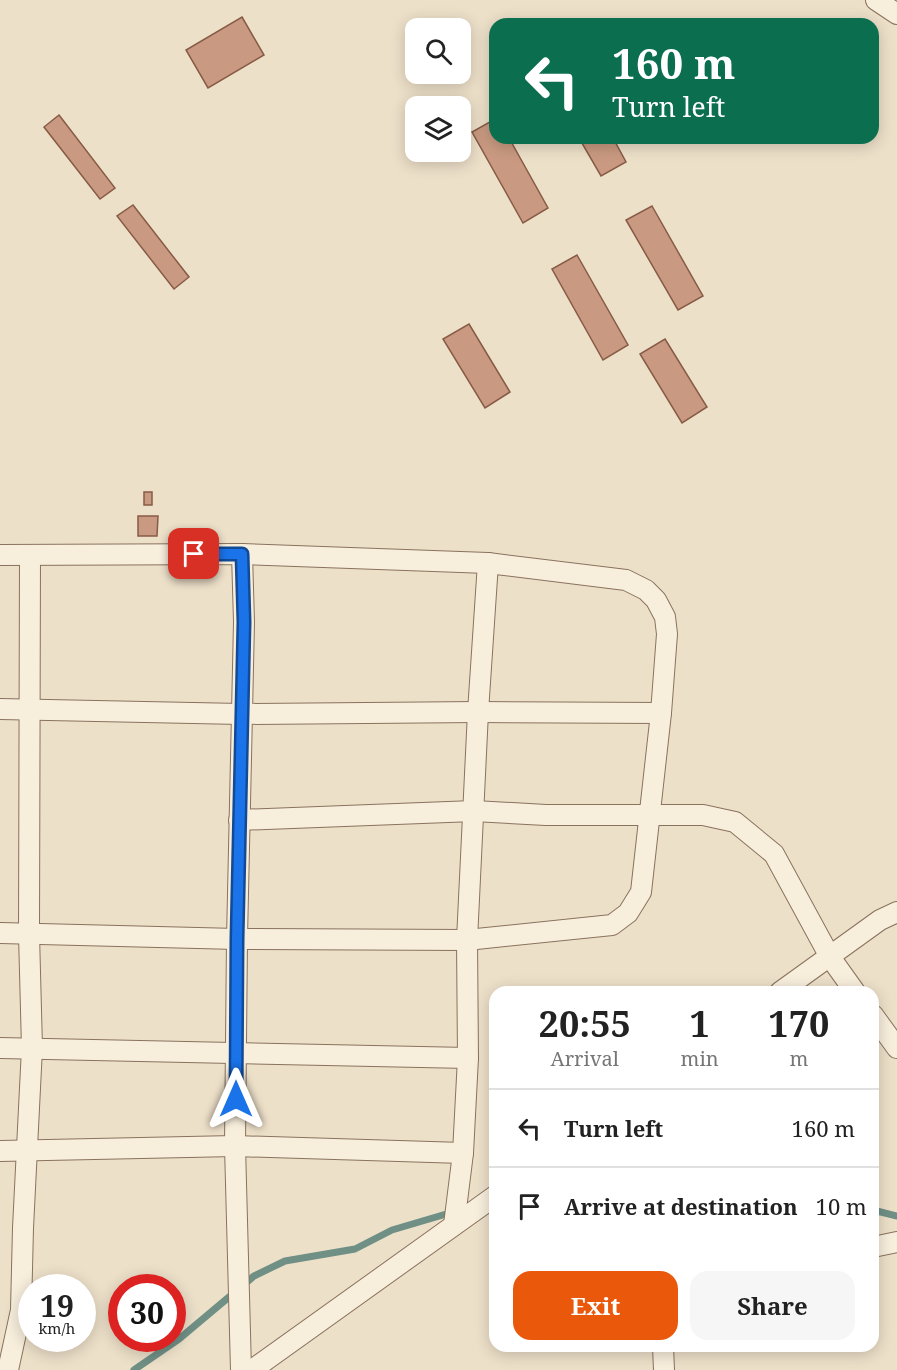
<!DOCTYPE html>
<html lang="en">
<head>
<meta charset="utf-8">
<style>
  :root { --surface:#fff; --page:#f6f6f6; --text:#222; --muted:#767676; --line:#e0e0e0; --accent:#ea580c }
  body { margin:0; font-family:"Noto Serif",serif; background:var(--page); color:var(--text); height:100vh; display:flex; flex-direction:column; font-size:22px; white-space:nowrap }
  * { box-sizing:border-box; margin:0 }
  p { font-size:20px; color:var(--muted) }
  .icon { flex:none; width:33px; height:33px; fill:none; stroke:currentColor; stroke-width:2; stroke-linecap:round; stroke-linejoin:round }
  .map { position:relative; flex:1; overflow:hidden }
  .details { position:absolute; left:489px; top:986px; width:390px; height:366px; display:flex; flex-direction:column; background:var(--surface); border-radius:18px; box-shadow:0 3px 15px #0003 }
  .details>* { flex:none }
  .banner { position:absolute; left:489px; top:18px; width:390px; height:126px; border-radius:18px; box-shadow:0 3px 15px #0003; background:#0b6e4f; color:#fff; overflow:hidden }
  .tools { position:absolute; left:405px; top:18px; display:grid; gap:12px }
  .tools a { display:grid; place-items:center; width:66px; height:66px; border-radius:12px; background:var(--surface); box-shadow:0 3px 15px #0003; font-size:30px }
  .speed { position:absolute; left:18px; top:1274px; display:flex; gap:12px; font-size:30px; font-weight:700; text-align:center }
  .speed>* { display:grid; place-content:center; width:78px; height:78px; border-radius:50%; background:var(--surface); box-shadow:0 3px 15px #0003; line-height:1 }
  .speed small { font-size:15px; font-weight:400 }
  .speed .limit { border:9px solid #d22; background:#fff; color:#111 }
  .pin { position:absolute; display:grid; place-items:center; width:51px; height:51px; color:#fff; margin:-26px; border-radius:12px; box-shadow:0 3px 9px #0006 }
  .me { position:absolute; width:66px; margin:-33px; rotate:0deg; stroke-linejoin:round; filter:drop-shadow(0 0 4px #0008) }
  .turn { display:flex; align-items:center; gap:21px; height:126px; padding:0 24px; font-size:27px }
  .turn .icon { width:78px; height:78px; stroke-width:2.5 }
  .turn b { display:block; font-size:42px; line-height:51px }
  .eta { display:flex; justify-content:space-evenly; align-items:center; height:102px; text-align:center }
  .eta b { font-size:36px; font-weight:700; line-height:42px }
  .primary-button { display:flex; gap:12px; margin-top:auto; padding:12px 24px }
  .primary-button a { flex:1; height:69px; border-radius:18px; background:var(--accent); color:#fff; font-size:24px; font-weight:700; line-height:69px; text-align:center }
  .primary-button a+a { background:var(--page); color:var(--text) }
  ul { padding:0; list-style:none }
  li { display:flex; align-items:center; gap:18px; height:78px; padding:0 24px; border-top:2px solid var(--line) }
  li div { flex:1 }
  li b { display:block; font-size:22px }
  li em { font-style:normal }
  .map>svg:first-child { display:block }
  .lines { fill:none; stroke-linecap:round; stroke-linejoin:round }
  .stream { stroke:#709086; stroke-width:7 }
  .building { fill:#c99a81; stroke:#875b45; stroke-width:1.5 }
  .street-casing { stroke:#89725e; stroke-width:22 }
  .street { stroke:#f8eedc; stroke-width:20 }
  .route-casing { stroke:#114b97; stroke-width:15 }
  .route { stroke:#1a73e8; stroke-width:10 }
</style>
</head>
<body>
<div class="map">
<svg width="897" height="1370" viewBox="0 0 897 1370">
  <rect width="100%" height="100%" fill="#ede0c9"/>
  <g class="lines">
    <g class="stream">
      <path d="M 873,1210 L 897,1216"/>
      <path d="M 134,1370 L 179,1339 L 254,1276 L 285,1261 L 355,1249 L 392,1230 L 453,1212"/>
    </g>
  </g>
  <g class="building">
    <path d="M 242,17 L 264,55 L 208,88 L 186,50 Z"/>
    <path d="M 59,115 L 115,188 L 100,199 L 44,127 Z"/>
    <path d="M 495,119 L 495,138 L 509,138 L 548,208 L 523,223 L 472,132 Z"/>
    <path d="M 579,138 L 613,138 L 626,162 L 601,176 Z"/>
    <path d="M 133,205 L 189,277 L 174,289 L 117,216 Z"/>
    <path d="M 652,206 L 703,296 L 678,310 L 626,220 Z"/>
    <path d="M 577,255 L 628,345 L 603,360 L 552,269 Z"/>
    <path d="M 469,324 L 510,392 L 485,408 L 443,339 Z"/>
    <path d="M 665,339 L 707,407 L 682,423 L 640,354 Z"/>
    <rect x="144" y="492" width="8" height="13"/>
    <path d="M 138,516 L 158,516 L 157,536 L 138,536 Z"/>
  </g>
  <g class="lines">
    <g class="street-casing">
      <g id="street">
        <path d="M 876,0 L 897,14"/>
        <path d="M 0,555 L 242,554 L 488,563 L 626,580 L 646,590 L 656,600 L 665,617 L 667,634 L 661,713 L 478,712 L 241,714 L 0,709"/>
        <path d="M 239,820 L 474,811 L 546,815 L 703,815 L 735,822 L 774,854 L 830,957 L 855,992"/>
        <path d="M 0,933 L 237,939 L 467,940 L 612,925 L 628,913 L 641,892 L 661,713"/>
        <path d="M 780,992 L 880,920 L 897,912"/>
        <path d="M 873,1015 L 897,1048"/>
        <path d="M 0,1048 L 468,1058"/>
        <path d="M 0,1151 L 235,1146 L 463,1153"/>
        <path d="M 454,1225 L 463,1153 L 468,1058 L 467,940 L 478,712 L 488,563"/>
        <path d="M 873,1247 L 897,1242"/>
        <path d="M 663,1346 L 664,1370"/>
        <path d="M 8,1370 L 21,1310 L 23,1228 L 32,1048 L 29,934 L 30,556"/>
        <path d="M 241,1370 L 235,1146 L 237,939 L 244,622 L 242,554"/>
        <path d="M 252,1370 L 495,1196"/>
      </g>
    </g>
    <use href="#street" class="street"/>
  </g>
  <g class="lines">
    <g class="route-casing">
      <path id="route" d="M 194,554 L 242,554 L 244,622 L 237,939 L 236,1099"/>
    </g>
    <use href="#route" class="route"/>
  </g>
</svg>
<div class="tools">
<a><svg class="icon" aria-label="search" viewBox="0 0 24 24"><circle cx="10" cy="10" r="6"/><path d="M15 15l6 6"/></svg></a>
<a><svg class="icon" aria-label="layers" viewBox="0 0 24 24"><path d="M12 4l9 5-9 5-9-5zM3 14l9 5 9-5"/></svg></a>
</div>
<div class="speed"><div>19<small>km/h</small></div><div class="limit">30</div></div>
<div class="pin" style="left:194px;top:554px;background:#d93025"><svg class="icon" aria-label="arrive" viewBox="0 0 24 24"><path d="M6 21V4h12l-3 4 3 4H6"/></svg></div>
<svg class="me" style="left:236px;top:1099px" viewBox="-20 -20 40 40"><path d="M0-17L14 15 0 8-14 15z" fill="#1a73e8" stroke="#fff" stroke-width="4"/></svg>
<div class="banner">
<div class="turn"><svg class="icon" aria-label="left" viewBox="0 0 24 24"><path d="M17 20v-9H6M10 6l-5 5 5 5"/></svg><div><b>160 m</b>Turn left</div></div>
</div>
<section class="details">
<div class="eta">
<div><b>20:55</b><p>Arrival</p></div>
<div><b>1</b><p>min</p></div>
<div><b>170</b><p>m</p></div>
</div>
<ul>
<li><svg class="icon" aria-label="left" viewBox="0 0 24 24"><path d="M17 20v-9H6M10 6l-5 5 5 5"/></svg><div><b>Turn left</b></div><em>160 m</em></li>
<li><svg class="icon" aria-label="arrive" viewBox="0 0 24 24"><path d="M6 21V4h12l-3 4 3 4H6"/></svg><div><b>Arrive at destination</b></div><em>10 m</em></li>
</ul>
<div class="primary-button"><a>Exit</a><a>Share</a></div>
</section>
</div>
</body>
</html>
